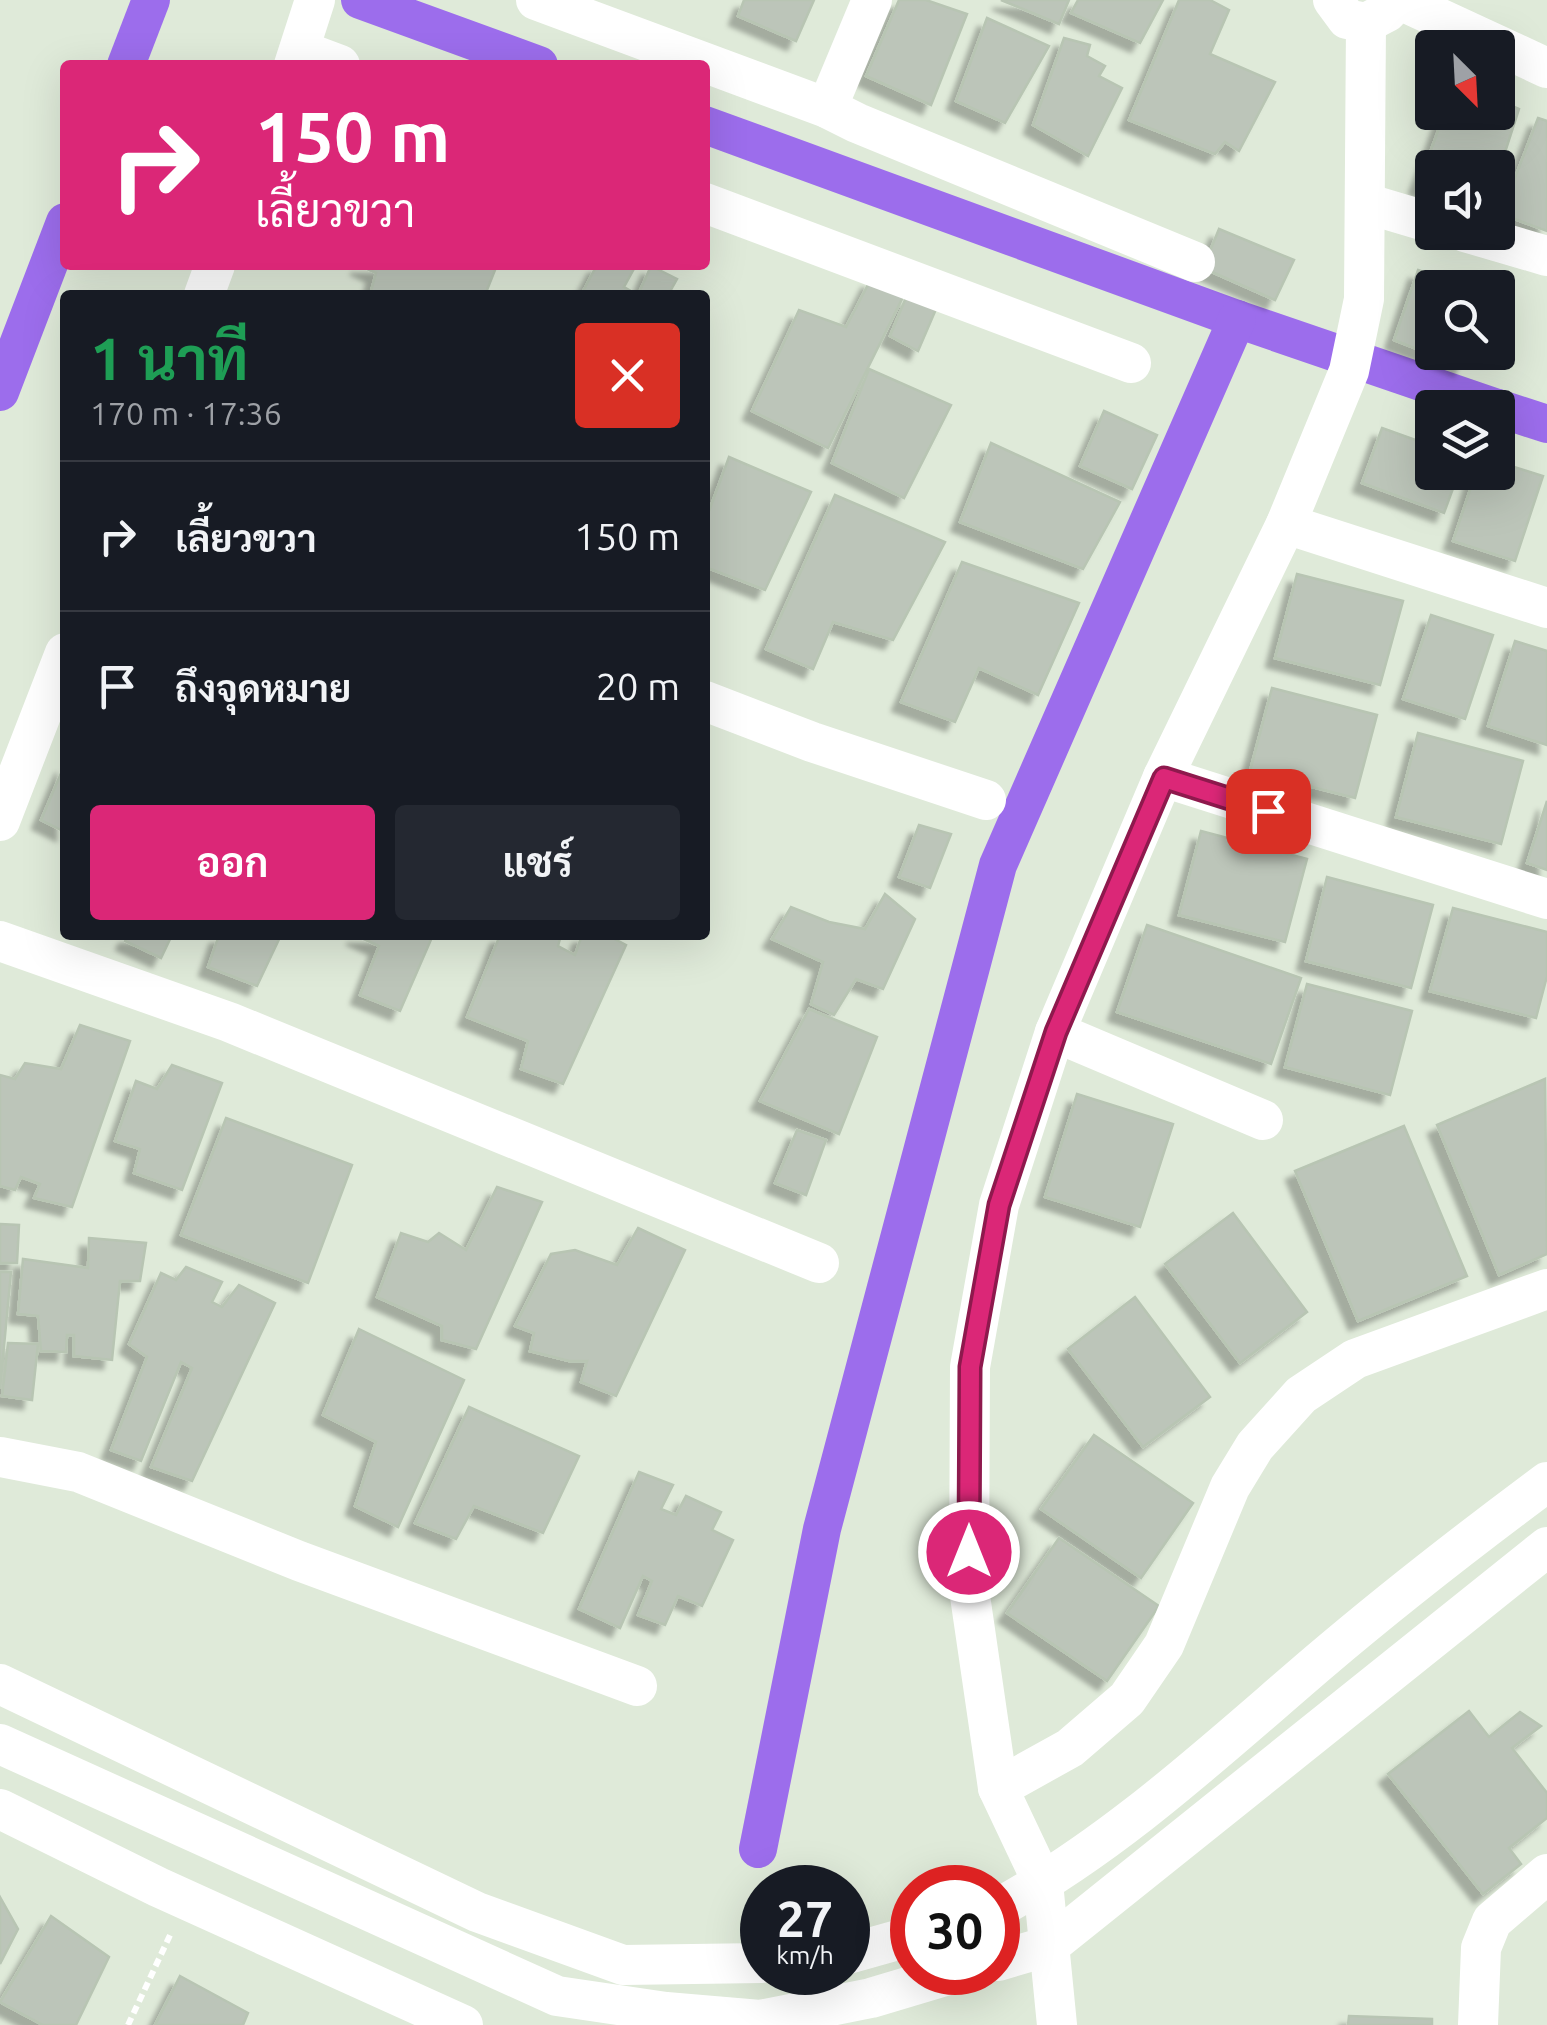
<!DOCTYPE html>
<html lang="th">
<head>
<meta charset="utf-8">
<style>
  :root { --surface:#171b24; --page:#242831; --text:#f1f3f6; --muted:#9ea1a6; --line:#363941; --accent:#db2777 }
  body { margin:0; font-family:Ubuntu,Sarabun,sans-serif; background:var(--page); color:var(--text); height:100vh; display:flex; flex-direction:column; font-size:38px; white-space:nowrap }
  * { box-sizing:border-box; margin:0 }
  p { font-size:32px; color:var(--muted) }
  .icon { flex:none; width:55px; height:55px; fill:none; stroke:currentColor; stroke-width:2; stroke-linecap:round; stroke-linejoin:round }
  .map { position:relative; flex:1; overflow:hidden }
  .panel { position:absolute; left:60px; top:290px; width:650px; height:650px; display:flex; flex-direction:column; background:var(--surface); border-radius:10px; box-shadow:0 10px 40px #0002 }
  .panel>* { flex:none }
  .top-card { position:absolute; left:60px; top:60px; width:650px; height:210px; border-radius:10px; box-shadow:0 10px 40px #0002; background:#db2777; color:#fff; overflow:hidden }
  .needle { width:65px; rotate:156deg }
  .buttons { position:absolute; left:1415px; top:30px; display:grid; gap:20px }
  .buttons a { display:grid; place-items:center; width:100px; height:100px; border-radius:10px; background:var(--surface); box-shadow:0 10px 40px #0002; font-size:50px }
  .speed { position:absolute; left:740px; top:1865px; display:flex; gap:20px; font-size:50px; font-weight:700; text-align:center }
  .speed>* { display:grid; place-content:center; width:130px; height:130px; border-radius:50%; background:var(--surface); box-shadow:0 10px 40px #0002; line-height:1 }
  .speed small { font-size:25px; font-weight:400 }
  .speed .limit { border:15px solid #d22; background:#fff; color:#111 }
  .pin { position:absolute; display:grid; place-items:center; width:85px; height:85px; color:#fff; margin:-42px; border-radius:20px; box-shadow:0 5px 15px #0006 }
  .me { position:absolute; width:110px; margin:-55px; rotate:0deg; stroke-linejoin:round; filter:drop-shadow(0 0 8px #0008) }
  .turn { display:flex; align-items:center; gap:35px; height:210px; padding:0 30px; font-size:45px }
  .turn .icon { width:130px; height:130px; stroke-width:2.5 }
  .turn b { display:block; font-size:70px; line-height:85px }
  .round { display:grid; place-items:center; flex:none; width:105px; height:105px; border-radius:10px; background:var(--page) }
  .head { display:flex; align-items:center; justify-content:space-between; height:170px; padding:0 30px }
  h1 { font-size:60px; font-weight:700; line-height:75px; color:#1e9e55 }
  .primary-button { display:flex; gap:20px; margin-top:auto; padding:20px 30px }
  .primary-button a { flex:1; height:115px; border-radius:10px; background:var(--accent); color:#fff; font-size:40px; font-weight:700; line-height:115px; text-align:center }
  .primary-button a+a { background:var(--page); color:var(--text) }
  ul { padding:0; list-style:none }
  li { display:flex; align-items:center; gap:30px; height:150px; padding:0 30px; border-top:2px solid var(--line) }
  li div { flex:1 }
  li b { display:block; font-size:38px }
  li em { font-style:normal }
  .map>svg:first-child { display:block }
  .lines { fill:none; stroke-linecap:round; stroke-linejoin:round }
  .canal { stroke:#9c6dec; stroke-width:38 }
  .building { fill:#bcc5b9; stroke:#b8c5b3; stroke-width:2.5; filter:url(#shadow) }
  .path { stroke:#fff; stroke-width:6; stroke-dasharray:8 5; stroke-linecap:butt }
  .minor { stroke:#fff; stroke-width:40 }
  .route-casing { stroke:#8e194d; stroke-width:25 }
  .route { stroke:#db2777; stroke-width:18 }
</style>
</head>
<body>
<div class="map">
<svg width="1547" height="2025" viewBox="0 0 1547 2025">
  <defs>
    <filter id="shadow"><feDropShadow dx="-9" dy="9" stdDeviation="2.5" flood-color="#0004"/></filter>
  </defs>
  <rect width="100%" height="100%" fill="#dfead9"/>
  <g class="lines">
    <g class="canal">
      <path d="M 360,0 L 539,65"/>
      <path d="M 126,65 L 151,0"/>
      <path d="M 705,125 L 1237,319 L 1497,408"/>
      <path d="M 0,392 L 65,222"/>
      <path d="M 1498,408 L 1547,424"/>
      <path d="M 758,1849 L 822,1529 L 998,865 L 1237,319"/>
    </g>
  </g>
  <g class="building">
    <path d="M 744,0 L 814,0 L 796,41 L 738,16 Z"/>
    <path d="M 899,0 L 926,0 L 967,14 L 931,105 L 866,76 Z"/>
    <path d="M 1001,0 L 1069,0 L 1059,24 Z"/>
    <path d="M 1078,0 L 1163,0 L 1140,43 L 1071,13 Z"/>
    <path d="M 1179,0 L 1210,0 L 1229,10 L 1210,54 L 1275,82 L 1239,151 L 1225,142 L 1215,154 L 1129,120 Z"/>
    <path d="M 987,18 L 1049,46 L 1005,123 L 956,101 Z"/>
    <path d="M 1064,38 L 1090,45 L 1087,56 L 1105,66 L 1099,76 L 1122,88 L 1088,156 L 1033,125 Z"/>
    <path d="M 1498,100 L 1519,109 L 1498,174 L 1498,168 L 1432,168 L 1432,191 L 1418,185 L 1445,112 L 1498,112 Z"/>
    <path d="M 1538,118 L 1547,121 L 1547,231 L 1501,214 Z"/>
    <path d="M 1219,229 L 1294,260 L 1275,300 L 1203,268 Z"/>
    <path d="M 359,265 L 497,265 L 485,295 L 370,295 L 376,273 Z"/>
    <path d="M 597,265 L 636,265 L 624,287 L 638,295 L 651,266 L 677,279 L 668,295 L 581,295 Z"/>
    <path d="M 1418,270 L 1466,288 L 1432,288 L 1432,352 L 1468,352 L 1463,367 L 1394,340 Z"/>
    <path d="M 871,279 L 904,295 L 828,448 L 752,411 L 799,310 L 846,327 Z"/>
    <path d="M 907,295 L 936,309 L 918,351 L 890,336 Z"/>
    <path d="M 869,369 L 951,405 L 904,498 L 832,463 Z"/>
    <path d="M 1104,411 L 1157,435 L 1132,489 L 1080,466 Z"/>
    <path d="M 1382,428 L 1432,446 L 1432,472 L 1459,472 L 1444,513 L 1362,483 Z"/>
    <path d="M 991,443 L 1120,502 L 1083,569 L 960,522 Z"/>
    <path d="M 729,457 L 811,492 L 765,590 L 705,567 L 705,522 Z"/>
    <path d="M 1498,462 L 1543,476 L 1515,561 L 1453,541 L 1476,472 L 1498,472 Z"/>
    <path d="M 835,495 L 945,542 L 893,640 L 833,622 L 813,669 L 766,649 Z"/>
    <path d="M 962,562 L 1079,603 L 1038,695 L 979,668 L 955,722 L 901,702 Z"/>
    <path d="M 1297,574 L 1403,601 L 1380,685 L 1275,658 Z"/>
    <path d="M 1431,615 L 1493,635 L 1465,719 L 1403,699 Z"/>
    <path d="M 1515,641 L 1547,651 L 1547,745 L 1488,726 Z"/>
    <path d="M 1272,688 L 1377,715 L 1355,798 L 1250,771 Z"/>
    <path d="M 1418,733 L 1523,761 L 1501,844 L 1396,817 Z"/>
    <path d="M 65,764 L 65,832 L 41,820 Z"/>
    <path d="M 1547,801 L 1547,870 L 1527,863 Z"/>
    <path d="M 919,825 L 951,834 L 930,888 L 899,877 Z"/>
    <path d="M 1201,831 L 1307,859 L 1285,942 L 1179,915 Z"/>
    <path d="M 1327,877 L 1433,905 L 1411,988 L 1306,961 Z"/>
    <path d="M 885,894 L 915,919 L 883,989 L 856,979 L 834,1015 L 811,1004 L 823,962 L 772,939 L 791,907 L 829,922 L 865,929 Z"/>
    <path d="M 1453,908 L 1547,932 L 1547,976 L 1536,1018 L 1430,991 Z"/>
    <path d="M 1147,925 L 1301,978 L 1271,1064 L 1117,1012 Z"/>
    <path d="M 128,935 L 172,935 L 161,958 L 125,941 Z"/>
    <path d="M 219,935 L 281,935 L 257,986 L 208,967 Z"/>
    <path d="M 355,935 L 433,935 L 400,1011 L 360,995 L 379,946 Z"/>
    <path d="M 500,935 L 561,935 L 558,946 L 575,955 L 582,935 L 607,935 L 626,945 L 563,1084 L 521,1069 L 528,1041 L 467,1017 Z"/>
    <path d="M 1307,984 L 1412,1011 L 1390,1095 L 1285,1067 Z"/>
    <path d="M 809,1009 L 877,1037 L 839,1134 L 760,1101 Z"/>
    <path d="M 80,1025 L 130,1041 L 72,1207 L 34,1198 L 40,1184 L 21,1177 L 15,1190 L 0,1186 L 0,1075 L 15,1079 L 25,1063 L 61,1069 Z"/>
    <path d="M 172,1065 L 222,1083 L 182,1190 L 134,1173 L 140,1149 L 115,1141 L 136,1081 L 157,1089 Z"/>
    <path d="M 1545,1079 L 1547,1254 L 1499,1275 L 1437,1125 Z"/>
    <path d="M 1077,1094 L 1173,1124 L 1140,1227 L 1045,1197 Z"/>
    <path d="M 226,1118 L 352,1165 L 308,1283 L 181,1235 Z"/>
    <path d="M 1404,1126 L 1467,1276 L 1358,1321 L 1295,1171 Z"/>
    <path d="M 797,1130 L 826,1140 L 806,1195 L 775,1183 Z"/>
    <path d="M 497,1187 L 542,1202 L 476,1349 L 442,1340 L 442,1326 L 377,1297 L 401,1233 L 428,1242 L 439,1233 L 466,1250 Z"/>
    <path d="M 1233,1213 L 1307,1312 L 1240,1363 L 1165,1264 Z"/>
    <path d="M 0,1224 L 19,1225 L 17,1263 L 0,1263 Z"/>
    <path d="M 638,1228 L 685,1250 L 616,1396 L 581,1382 L 587,1361 L 569,1361 L 530,1351 L 534,1333 L 515,1326 L 551,1254 L 575,1250 L 617,1265 Z"/>
    <path d="M 89,1238 L 146,1243 L 140,1281 L 120,1281 L 112,1360 L 74,1356 L 74,1335 L 67,1335 L 66,1352 L 41,1351 L 38,1316 L 18,1314 L 23,1259 L 88,1268 Z"/>
    <path d="M 186,1267 L 222,1282 L 212,1302 L 222,1307 L 239,1285 L 275,1303 L 192,1481 L 151,1467 L 192,1368 L 181,1362 L 141,1461 L 111,1450 L 147,1357 L 129,1344 L 161,1273 L 176,1280 Z"/>
    <path d="M 0,1272 L 11,1272 L 0,1389 Z"/>
    <path d="M 1135,1297 L 1210,1397 L 1143,1447 L 1068,1349 Z"/>
    <path d="M 359,1329 L 464,1380 L 398,1527 L 355,1506 L 376,1442 L 323,1415 Z"/>
    <path d="M 8,1343 L 38,1344 L 32,1400 L 2,1396 Z"/>
    <path d="M 469,1407 L 579,1456 L 543,1533 L 474,1506 L 456,1539 L 415,1523 Z"/>
    <path d="M 1094,1435 L 1193,1503 L 1141,1578 L 1041,1509 Z"/>
    <path d="M 639,1472 L 673,1485 L 661,1509 L 676,1515 L 686,1496 L 721,1512 L 712,1530 L 733,1540 L 702,1606 L 678,1596 L 665,1625 L 638,1615 L 652,1581 L 643,1576 L 620,1628 L 579,1609 Z"/>
    <path d="M 1059,1538 L 1159,1606 L 1107,1681 L 1007,1613 Z"/>
    <path d="M 1469,1711 L 1489,1737 L 1520,1712 L 1541,1726 L 1512,1748 L 1547,1793 L 1547,1818 L 1509,1848 L 1521,1864 L 1483,1894 L 1388,1774 Z"/>
    <path d="M 0,1897 L 18,1929 L 0,1964 Z"/>
    <path d="M 51,1916 L 109,1957 L 76,2025 L 43,2025 L 0,2002 Z"/>
    <path d="M 180,1976 L 248,2013 L 243,2025 L 155,2025 Z"/>
    <path d="M 1349,2016 L 1432,2019 L 1432,2025 L 1348,2025 Z"/>
  </g>
  <g class="lines">
    <path class="path" d="M 128,2025 L 172,1931"/>
    <g class="minor">
      <path d="M 536,0 L 827,108 L 857,123 L 1195,262"/>
      <path d="M 1333,0 L 1347,19 L 1366,23 L 1387,12"/>
      <path d="M 1400,0 L 1547,68"/>
      <path d="M 300,50 L 340,65"/>
      <path d="M 294,65 L 315,0"/>
      <path d="M 827,108 L 872,0"/>
      <path d="M 705,203 L 1131,363"/>
      <path d="M 1365,203 L 1432,223"/>
      <path d="M 1465,232 L 1547,256"/>
      <path d="M 204,295 L 215,265"/>
      <path d="M 1286,524 L 1547,608"/>
      <path d="M 705,701 L 812,742 L 986,800"/>
      <path d="M 1163,777 L 1547,899"/>
      <path d="M 0,821 L 65,653"/>
      <path d="M 0,941 L 229,1022 L 819,1263"/>
      <path d="M 1055,1032 L 1263,1120"/>
      <path d="M 0,1457 L 78,1472 L 299,1561 L 637,1686"/>
      <path d="M 0,1684 L 477,1912 L 623,1965 L 762,1963"/>
      <path d="M 0,1744 L 557,1996 L 666,2012 L 760,2020 L 871,1998 L 958,1972"/>
      <path d="M 998,1788 L 1070,1748 L 1127,1699 L 1164,1645 L 1230,1487 L 1255,1446 L 1301,1395 L 1355,1359 L 1547,1289"/>
      <path d="M 0,1809 L 158,1887 L 463,2025"/>
      <path d="M 998,1908 C 1117,1843 1216,1750 1319,1662 C 1393,1599 1469,1540 1547,1482"/>
      <path d="M 848,1954 L 912,1936"/>
      <path d="M 998,1961 L 1049,1946 L 1547,1547"/>
      <path d="M 1057,2025 L 1043,1883 L 998,1788 L 969,1589 L 970,1367 L 999,1205 L 1055,1032 L 1163,777 L 1286,524 L 1349,371 L 1364,299 L 1366,23"/>
      <path d="M 1478,2025 L 1481,1948 L 1492,1921 L 1547,1874"/>
    </g>
  </g>
  <g class="lines">
    <g class="route-casing">
      <path id="route" d="M 969,1552 L 970,1367 L 999,1205 L 1056,1032 L 1164,778 L 1268,811"/>
    </g>
    <use href="#route" class="route"/>
  </g>
</svg>
<div class="buttons">
<a><svg class="needle" viewBox="-14 -14 28 28"><path d="M0-13l5 13h-10z" fill="#e53935"/><path d="M0 13l5-13h-10z" fill="#9ea1a6"/></svg></a>
<a><svg class="icon" aria-label="sound" viewBox="0 0 24 24"><path d="M4 9h4l5-4v14l-5-4H4zM17 9q2 3 0 6"/></svg></a>
<a><svg class="icon" aria-label="search" viewBox="0 0 24 24"><circle cx="10" cy="10" r="6"/><path d="M15 15l6 6"/></svg></a>
<a><svg class="icon" aria-label="layers" viewBox="0 0 24 24"><path d="M12 4l9 5-9 5-9-5zM3 14l9 5 9-5"/></svg></a>
</div>
<div class="speed"><div>27<small>km/h</small></div><div class="limit">30</div></div>
<div class="pin" style="left:1268px;top:811px;background:#d93025"><svg class="icon" aria-label="arrive" viewBox="0 0 24 24"><path d="M6 21V4h12l-3 4 3 4H6"/></svg></div>
<svg class="me" style="left:969px;top:1552px" viewBox="-20 -20 40 40"><circle r="17" fill="#db2777" stroke="#fff" stroke-width="3"/><path d="M0-11L8 9 0 5-8 9z" fill="#fff"/></svg>
<div class="top-card">
<div class="turn"><svg class="icon" aria-label="right" viewBox="0 0 24 24"><path d="M7 20v-9h11M14 6l5 5-5 5"/></svg><div><b>150 m</b>เลี้ยวขวา</div></div>
</div>
<section class="panel">
<div class="head"><div><h1>1 นาที</h1><p>170 m · 17:36</p></div><a class="round" style="background:#d93025;color:#fff"><svg class="icon" aria-label="close" viewBox="0 0 24 24"><path d="M6 6l12 12M18 6L6 18"/></svg></a></div>
<ul>
<li><svg class="icon" aria-label="right" viewBox="0 0 24 24"><path d="M7 20v-9h11M14 6l5 5-5 5"/></svg><div><b>เลี้ยวขวา</b></div><em>150 m</em></li>
<li><svg class="icon" aria-label="arrive" viewBox="0 0 24 24"><path d="M6 21V4h12l-3 4 3 4H6"/></svg><div><b>ถึงจุดหมาย</b></div><em>20 m</em></li>
</ul>
<div class="primary-button"><a>ออก</a><a>แชร์</a></div>
</section>
</div>
</body>
</html>
